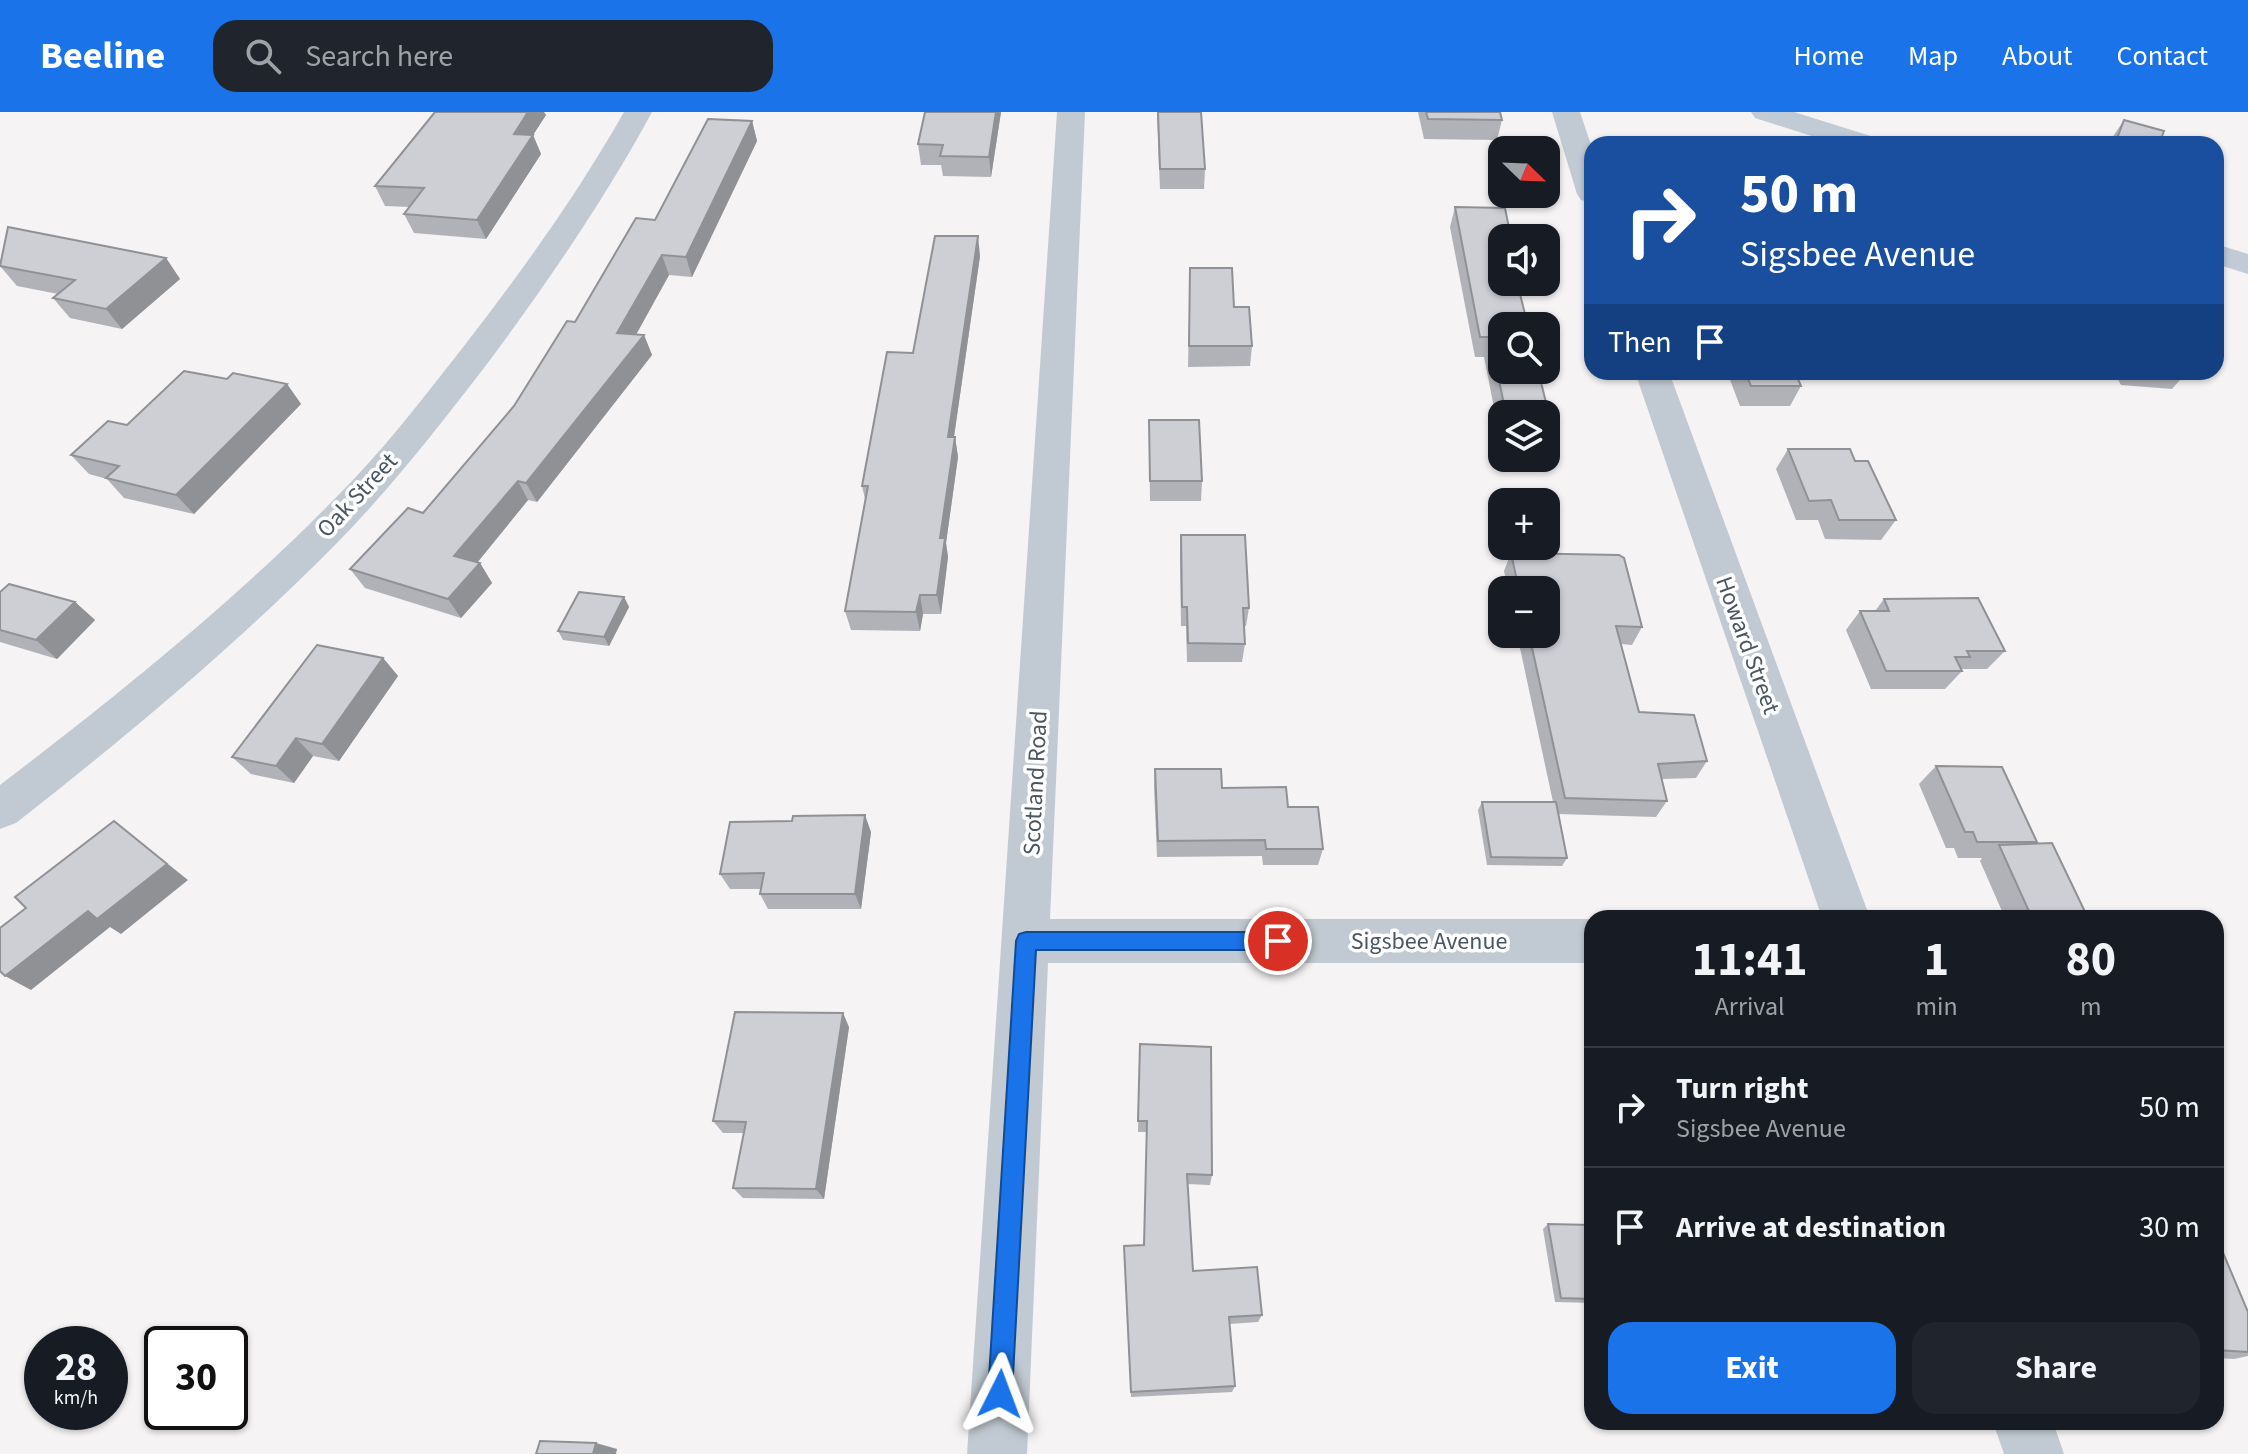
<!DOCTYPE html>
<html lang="en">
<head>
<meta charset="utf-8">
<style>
  :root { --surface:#171b24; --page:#20242c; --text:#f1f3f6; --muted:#9ea1a6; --line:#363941; --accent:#1a73e8 }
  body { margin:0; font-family:"Source Sans 3",sans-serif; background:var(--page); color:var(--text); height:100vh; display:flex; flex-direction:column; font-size:30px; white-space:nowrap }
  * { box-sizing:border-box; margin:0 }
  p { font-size:26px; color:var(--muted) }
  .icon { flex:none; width:44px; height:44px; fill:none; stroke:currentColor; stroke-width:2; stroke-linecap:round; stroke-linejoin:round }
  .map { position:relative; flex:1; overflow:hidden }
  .panel { position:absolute; left:1584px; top:798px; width:640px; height:520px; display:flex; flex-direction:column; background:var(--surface); border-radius:24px; box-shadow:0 2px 6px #0004 }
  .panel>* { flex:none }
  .banner { position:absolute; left:1584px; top:24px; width:640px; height:244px; border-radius:24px; box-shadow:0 2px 6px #0004; background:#1a4fa0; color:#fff; overflow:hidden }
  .needle { width:52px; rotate:113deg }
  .tools { position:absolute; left:1488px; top:24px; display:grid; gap:16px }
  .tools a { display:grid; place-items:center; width:72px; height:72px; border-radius:16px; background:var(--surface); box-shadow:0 2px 6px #0004; font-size:40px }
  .speed { position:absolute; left:24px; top:1214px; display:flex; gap:16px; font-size:40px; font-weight:700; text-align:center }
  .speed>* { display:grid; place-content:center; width:104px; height:104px; border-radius:50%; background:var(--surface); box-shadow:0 2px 6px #0004; line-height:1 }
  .speed small { font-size:20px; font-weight:400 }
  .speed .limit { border:4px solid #111; border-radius:12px; background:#fff; color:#111 }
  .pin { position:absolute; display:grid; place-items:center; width:68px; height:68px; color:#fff; margin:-34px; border:4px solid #fff; border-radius:50%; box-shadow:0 2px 8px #0007 }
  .me { position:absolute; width:88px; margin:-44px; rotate:3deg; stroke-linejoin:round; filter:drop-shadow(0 0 6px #0008) }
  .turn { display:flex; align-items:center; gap:28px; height:168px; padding:0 24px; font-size:36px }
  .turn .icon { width:104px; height:104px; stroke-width:2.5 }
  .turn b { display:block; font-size:56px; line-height:68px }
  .then { display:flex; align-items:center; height:76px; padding:0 24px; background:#0003; gap:16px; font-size:30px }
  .eta { display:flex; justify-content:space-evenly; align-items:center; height:136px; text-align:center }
  .eta b { font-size:48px; font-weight:700; line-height:56px }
  .button { display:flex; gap:16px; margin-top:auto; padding:16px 24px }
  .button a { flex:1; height:92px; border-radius:24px; background:var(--accent); color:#fff; font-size:32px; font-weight:700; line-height:92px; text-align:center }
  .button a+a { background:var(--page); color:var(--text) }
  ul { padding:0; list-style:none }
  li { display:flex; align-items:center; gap:24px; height:120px; padding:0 24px; border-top:2px solid var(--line) }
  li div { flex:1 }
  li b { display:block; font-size:30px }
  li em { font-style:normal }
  header { display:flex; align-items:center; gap:48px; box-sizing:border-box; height:112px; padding:0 40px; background:var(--accent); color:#fff }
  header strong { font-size:38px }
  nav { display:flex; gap:44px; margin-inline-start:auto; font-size:28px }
  .search { width:560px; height:72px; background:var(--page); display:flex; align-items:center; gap:20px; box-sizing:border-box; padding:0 28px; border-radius:24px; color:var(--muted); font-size:30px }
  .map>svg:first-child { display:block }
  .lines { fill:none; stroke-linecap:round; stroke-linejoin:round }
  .minor { fill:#c1cad2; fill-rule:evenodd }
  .secondary { fill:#c1cbd6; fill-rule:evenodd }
  .wall { fill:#b0b2b7 }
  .shaded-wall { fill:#909195 }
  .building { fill:#cdcfd5; stroke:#909195; stroke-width:2 }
  .route { fill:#1a73e8; stroke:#114b97; stroke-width:2 }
  .labels { text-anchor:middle; stroke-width:7; stroke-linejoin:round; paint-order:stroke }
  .street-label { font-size:24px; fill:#4a5661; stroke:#fff }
</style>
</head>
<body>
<header>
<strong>Beeline</strong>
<div class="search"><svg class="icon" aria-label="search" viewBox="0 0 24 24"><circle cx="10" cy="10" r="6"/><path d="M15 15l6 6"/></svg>Search here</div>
<nav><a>Home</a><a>Map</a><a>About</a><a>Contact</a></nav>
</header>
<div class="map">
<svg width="2248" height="1342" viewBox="0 0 2248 1342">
  <rect width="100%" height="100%" fill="#f5f3f3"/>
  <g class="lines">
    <g class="minor">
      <path d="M 624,0 L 652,0 C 605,87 549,168 490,248 C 441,312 392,375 335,433 C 235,534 127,624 16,711 L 0,717 L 0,673 C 123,579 245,481 352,369 C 392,327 428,280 464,234 C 522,159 577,83 624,0 Z"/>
      <path d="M 1057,0 L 1085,0 L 1050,807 L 1592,807 L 1592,851 L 1048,851 L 1027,1342 L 967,1342 Z"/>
      <path d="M 1552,0 L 1580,0 L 1592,36 L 1592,91 L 1581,88 L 1577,82 Z"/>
      <path d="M 1635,260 L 1669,260 L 1870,806 L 1822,806 Z"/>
      <path d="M 1993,1310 L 2053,1310 L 2064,1342 L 2004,1342 Z"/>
    </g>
    <g class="secondary">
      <path d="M 1751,0 L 1794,0 L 1877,26 L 1881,32 L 1837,32 L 1755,6 Z"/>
      <path d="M 2216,132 L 2248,142 L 2248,162 L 2216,152 Z"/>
    </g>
  </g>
  <g class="wall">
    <path d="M 1001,0 L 991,65 L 943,64 L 941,53 L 921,53 L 918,32 Z"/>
    <path d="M 1157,0 L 1201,0 L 1205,57 L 1204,77 L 1160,77 Z"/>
    <path d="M 1418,0 L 1500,0 L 1502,8 L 1497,28 L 1424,27 Z"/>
    <path d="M 546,3 L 533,23 L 541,42 L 486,127 L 414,121 L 404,102 L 410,95 L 385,94 L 375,74 Z"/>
    <path d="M 2124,8 L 2159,32 L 2108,32 Z"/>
    <path d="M 752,9 L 757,29 L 692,165 L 669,163 L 636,222 L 644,223 L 652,243 L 537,390 L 528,388 L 477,451 L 480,451 L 492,471 L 461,506 L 365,476 L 350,457 L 423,401 L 514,294 L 575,210 L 655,108 Z"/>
    <path d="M 1455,95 L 1502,126 L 1553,319 L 1546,339 L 1546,302 L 1502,302 L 1502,336 L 1484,245 L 1475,245 L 1450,115 Z"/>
    <path d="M 980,144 L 954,325 L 955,325 L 958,345 L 946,431 L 948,445 L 941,502 L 923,502 L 920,519 L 851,518 L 845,499 L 865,387 L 862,374 L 913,241 Z"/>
    <path d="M 166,146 L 180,167 L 122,217 L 70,206 L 53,186 L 58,182 L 17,174 L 0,154 Z"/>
    <path d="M 1190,156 L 1234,195 L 1252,234 L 1250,254 L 1188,255 Z"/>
    <path d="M 1727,260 L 1846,260 L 1845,262 L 1795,260 L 1801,274 L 1790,294 L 1740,294 Z"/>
    <path d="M 2114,260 L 2187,260 L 2172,277 L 2121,273 Z"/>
    <path d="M 227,267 L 287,272 L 301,292 L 194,402 L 124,386 L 107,367 L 89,362 L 71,343 L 127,313 Z"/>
    <path d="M 1149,308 L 1202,369 L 1201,389 L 1150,389 Z"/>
    <path d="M 1788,337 L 1855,349 L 1896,408 L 1881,428 L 1825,427 L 1818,408 L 1796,408 L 1776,357 Z"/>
    <path d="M 1181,423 L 1249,496 L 1246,514 L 1244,514 L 1245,532 L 1242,550 L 1187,550 L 1186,514 L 1181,514 L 1180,442 Z"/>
    <path d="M 1511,441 L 1642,515 L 1632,533 L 1621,532 L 1639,600 L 1707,649 L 1696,666 L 1662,667 L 1667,689 L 1656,705 L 1558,702 L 1567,746 L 1562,754 L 1487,753 L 1478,698 L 1482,690 L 1553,690 L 1517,522 L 1546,522 L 1546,478 L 1508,478 L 1504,459 Z"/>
    <path d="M 0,480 L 75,490 L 95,508 L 57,547 L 0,530 Z"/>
    <path d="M 624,485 L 629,495 L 609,534 L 563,528 L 558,519 Z"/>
    <path d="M 1884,487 L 2005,539 L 1987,557 L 1961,557 L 1962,559 L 1945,577 L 1871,577 L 1846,518 L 1860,499 L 1875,499 Z"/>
    <path d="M 383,546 L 398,564 L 339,649 L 313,644 L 294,671 L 251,662 L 232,645 Z"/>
    <path d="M 1936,654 L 2037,730 L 2088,806 L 2005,806 L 1980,749 L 1982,746 L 1958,746 L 1954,736 L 1946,736 L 1919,672 Z"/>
    <path d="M 1155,657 L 1288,695 L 1323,737 L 1318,753 L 1263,753 L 1262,744 L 1157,745 L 1154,674 Z"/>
    <path d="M 871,720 L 861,797 L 768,797 L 760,782 L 761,777 L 730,777 L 720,762 Z"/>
    <path d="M 849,915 L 824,1087 L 743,1086 L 733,1076 L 744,1021 L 723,1021 L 713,1009 Z"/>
    <path d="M 1140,932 L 1212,1063 L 1210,1073 L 1187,1072 L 1193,1159 L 1262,1203 L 1258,1210 L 1229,1212 L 1235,1274 L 1232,1280 L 1131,1285 L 1124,1134 L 1144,1133 L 1147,1020 L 1138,1020 Z"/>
    <path d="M 1548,1112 L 1592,1113 L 1592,1191 L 1555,1190 L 1543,1117 Z"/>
    <path d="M 2216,1124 L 2248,1200 L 2248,1244 L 2234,1247 L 2216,1246 Z"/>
  </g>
  <g class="shaded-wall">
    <path d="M 528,0 L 544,0 L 546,3 L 533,23 L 541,42 L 486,127 L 477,108 L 514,22 Z"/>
    <path d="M 996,0 L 1001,0 L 991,65 L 989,45 Z"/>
    <path d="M 752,9 L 757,29 L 692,165 L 686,145 Z"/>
    <path d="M 978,124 L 980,144 L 951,345 L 948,325 Z"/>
    <path d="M 662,143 L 669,163 L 626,241 L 617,221 Z"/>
    <path d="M 166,146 L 180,167 L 122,217 L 106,197 Z"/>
    <path d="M 644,223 L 652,243 L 537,390 L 526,371 Z"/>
    <path d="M 287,272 L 301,292 L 194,402 L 176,383 Z"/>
    <path d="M 955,325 L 958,345 L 946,431 L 948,445 L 941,502 L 937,483 L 940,426 Z"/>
    <path d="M 518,369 L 528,388 L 467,463 L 454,444 Z"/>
    <path d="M 480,451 L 492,471 L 461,506 L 448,487 Z"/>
    <path d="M 920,483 L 923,502 L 920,519 L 916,500 Z"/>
    <path d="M 624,485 L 629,495 L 609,534 L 604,525 Z"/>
    <path d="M 75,490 L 95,508 L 57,547 L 36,528 Z"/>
    <path d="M 383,546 L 398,564 L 339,649 L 322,632 Z"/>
    <path d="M 296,626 L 313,644 L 294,671 L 276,654 Z"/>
    <path d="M 865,703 L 871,720 L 861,797 L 855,782 Z"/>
    <path d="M 114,709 L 188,768 L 121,822 L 110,815 L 31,878 L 5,864 Z"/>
    <path d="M 843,901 L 849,915 L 824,1087 L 816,1077 Z"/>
    <path d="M 596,1331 L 617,1337 L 616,1342 L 593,1342 Z"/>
  </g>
  <g class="building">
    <path d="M 435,0 L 528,0 L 514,22 L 533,23 L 477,108 L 404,102 L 424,76 L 375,74 Z"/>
    <path d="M 925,0 L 996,0 L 989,45 L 940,44 L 943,33 L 918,32 Z"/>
    <path d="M 1158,0 L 1201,0 L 1205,57 L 1160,57 Z"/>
    <path d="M 1426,0 L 1500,0 L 1502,8 L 1428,7 Z"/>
    <path d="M 708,7 L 752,9 L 686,145 L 662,143 L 617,221 L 644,223 L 526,371 L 518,369 L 454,444 L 480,451 L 448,487 L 350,457 L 408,396 L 423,401 L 514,294 L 567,209 L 575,210 L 636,106 L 655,108 Z"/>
    <path d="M 2124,8 L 2164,19 L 2159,32 L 2115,32 Z"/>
    <path d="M 1455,95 L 1505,96 L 1511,126 L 1502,126 L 1502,170 L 1517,170 L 1528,214 L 1502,214 L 1502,258 L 1538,258 L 1553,319 L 1546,319 L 1546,302 L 1506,302 L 1490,225 L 1480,225 Z"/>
    <path d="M 8,115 L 166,146 L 106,197 L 53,186 L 75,168 L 0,154 Z"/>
    <path d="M 935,124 L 978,124 L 948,325 L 955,325 L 940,426 L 945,426 L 937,483 L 920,483 L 916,500 L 845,499 L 868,374 L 862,374 L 887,240 L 913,241 Z"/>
    <path d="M 1190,156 L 1232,156 L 1234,195 L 1249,195 L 1252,234 L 1189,234 Z"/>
    <path d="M 184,259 L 227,267 L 233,261 L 287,272 L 176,383 L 106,366 L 119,354 L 71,343 L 108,309 L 127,313 Z"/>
    <path d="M 1745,260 L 1795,260 L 1801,274 L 1751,274 Z"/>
    <path d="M 1149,308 L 1199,308 L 1202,369 L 1150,369 Z"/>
    <path d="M 1788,337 L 1850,337 L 1855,349 L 1868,349 L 1896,408 L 1839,408 L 1831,388 L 1809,389 Z"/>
    <path d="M 1181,423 L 1245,423 L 1249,496 L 1243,496 L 1245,532 L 1188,531 L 1187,495 L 1182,495 Z"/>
    <path d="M 1511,441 L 1619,443 L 1624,446 L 1642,515 L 1616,514 L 1639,600 L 1694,603 L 1707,649 L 1658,652 L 1667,689 L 1565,686 L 1529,522 L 1546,522 L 1546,478 L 1519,478 Z"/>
    <path d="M 9,472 L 75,490 L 36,528 L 0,518 L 0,480 Z"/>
    <path d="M 579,480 L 624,485 L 604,525 L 558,519 Z"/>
    <path d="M 1978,486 L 2005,539 L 1967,539 L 1970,545 L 1955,545 L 1962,559 L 1886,559 L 1860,499 L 1889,499 L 1884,487 Z"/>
    <path d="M 317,533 L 383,546 L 322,632 L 296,626 L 276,654 L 232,645 Z"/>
    <path d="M 1936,654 L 2002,655 L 2037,730 L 1977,730 L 1973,720 L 1965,720 Z"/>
    <path d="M 1155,657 L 1221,657 L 1222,676 L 1286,675 L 1288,695 L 1318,695 L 1323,737 L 1266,737 L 1265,728 L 1158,729 Z"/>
    <path d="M 1482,690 L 1556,690 L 1567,746 L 1491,745 Z"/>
    <path d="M 865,703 L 855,782 L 760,782 L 764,761 L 720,762 L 730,710 L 792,709 L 793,704 Z"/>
    <path d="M 114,709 L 167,752 L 97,807 L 88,799 L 5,864 L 0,859 L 0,816 L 26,796 L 15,785 Z"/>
    <path d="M 2052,731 L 2088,806 L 2032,806 L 1999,733 Z"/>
    <path d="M 735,900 L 843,901 L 816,1077 L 733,1076 L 746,1010 L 713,1009 Z"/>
    <path d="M 1140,932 L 1211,935 L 1212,1063 L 1187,1062 L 1193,1159 L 1257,1155 L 1262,1203 L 1229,1205 L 1235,1274 L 1131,1280 L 1124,1134 L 1144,1133 L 1147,1009 L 1138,1009 Z"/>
    <path d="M 1548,1112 L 1592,1113 L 1592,1187 L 1561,1186 Z"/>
    <path d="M 2216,1124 L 2248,1200 L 2248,1240 L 2216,1238 Z"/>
    <path d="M 540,1329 L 596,1331 L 593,1342 L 536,1342 Z"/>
  </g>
  <path class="route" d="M 1026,820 L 1278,820 L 1285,823 L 1287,829 L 1285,835 L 1278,838 L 1036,838 L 1012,1282 L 1009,1290 L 1000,1294 L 992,1290 L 988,1282 L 1016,829 L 1019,822 Z"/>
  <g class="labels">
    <g class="street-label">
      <text transform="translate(357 383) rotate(-47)" y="8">Oak Street</text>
      <text transform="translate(1748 533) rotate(70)" y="8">Howard Street</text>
      <text transform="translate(1035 671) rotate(-87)" y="8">Scotland Road</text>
      <text x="1429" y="837">Sigsbee Avenue</text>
    </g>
  </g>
</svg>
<div class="tools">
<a><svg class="needle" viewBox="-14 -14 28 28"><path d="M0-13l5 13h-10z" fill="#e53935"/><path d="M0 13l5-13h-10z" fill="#9ea1a6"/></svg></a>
<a><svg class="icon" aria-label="sound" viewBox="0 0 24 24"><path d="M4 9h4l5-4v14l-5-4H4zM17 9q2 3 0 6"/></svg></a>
<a><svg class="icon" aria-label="search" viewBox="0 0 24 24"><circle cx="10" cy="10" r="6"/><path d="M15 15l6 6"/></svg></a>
<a><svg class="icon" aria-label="layers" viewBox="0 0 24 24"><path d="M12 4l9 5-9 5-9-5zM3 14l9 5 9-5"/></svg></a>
<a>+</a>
<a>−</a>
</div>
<div class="speed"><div>28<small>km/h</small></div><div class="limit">30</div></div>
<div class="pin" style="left:1278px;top:829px;background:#d93025"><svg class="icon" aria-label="arrive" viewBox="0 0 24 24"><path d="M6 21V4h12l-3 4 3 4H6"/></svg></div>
<svg class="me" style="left:1000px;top:1282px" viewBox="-20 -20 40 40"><path d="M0-17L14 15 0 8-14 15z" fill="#1a73e8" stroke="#fff" stroke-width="4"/></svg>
<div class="banner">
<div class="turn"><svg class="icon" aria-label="right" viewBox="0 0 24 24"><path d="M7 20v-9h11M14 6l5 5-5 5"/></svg><div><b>50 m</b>Sigsbee Avenue</div></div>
<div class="then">Then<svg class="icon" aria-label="arrive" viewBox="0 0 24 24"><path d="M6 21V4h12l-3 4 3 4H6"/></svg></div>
</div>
<section class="panel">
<div class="eta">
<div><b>11:41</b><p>Arrival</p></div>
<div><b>1</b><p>min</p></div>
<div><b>80</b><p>m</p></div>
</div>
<ul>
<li><svg class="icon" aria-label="right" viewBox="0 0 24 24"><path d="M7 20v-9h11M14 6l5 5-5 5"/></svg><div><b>Turn right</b><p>Sigsbee Avenue</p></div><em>50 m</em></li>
<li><svg class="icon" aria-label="arrive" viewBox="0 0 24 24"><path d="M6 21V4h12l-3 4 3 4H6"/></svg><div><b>Arrive at destination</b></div><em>30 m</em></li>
</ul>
<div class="button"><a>Exit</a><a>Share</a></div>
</section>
</div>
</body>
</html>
